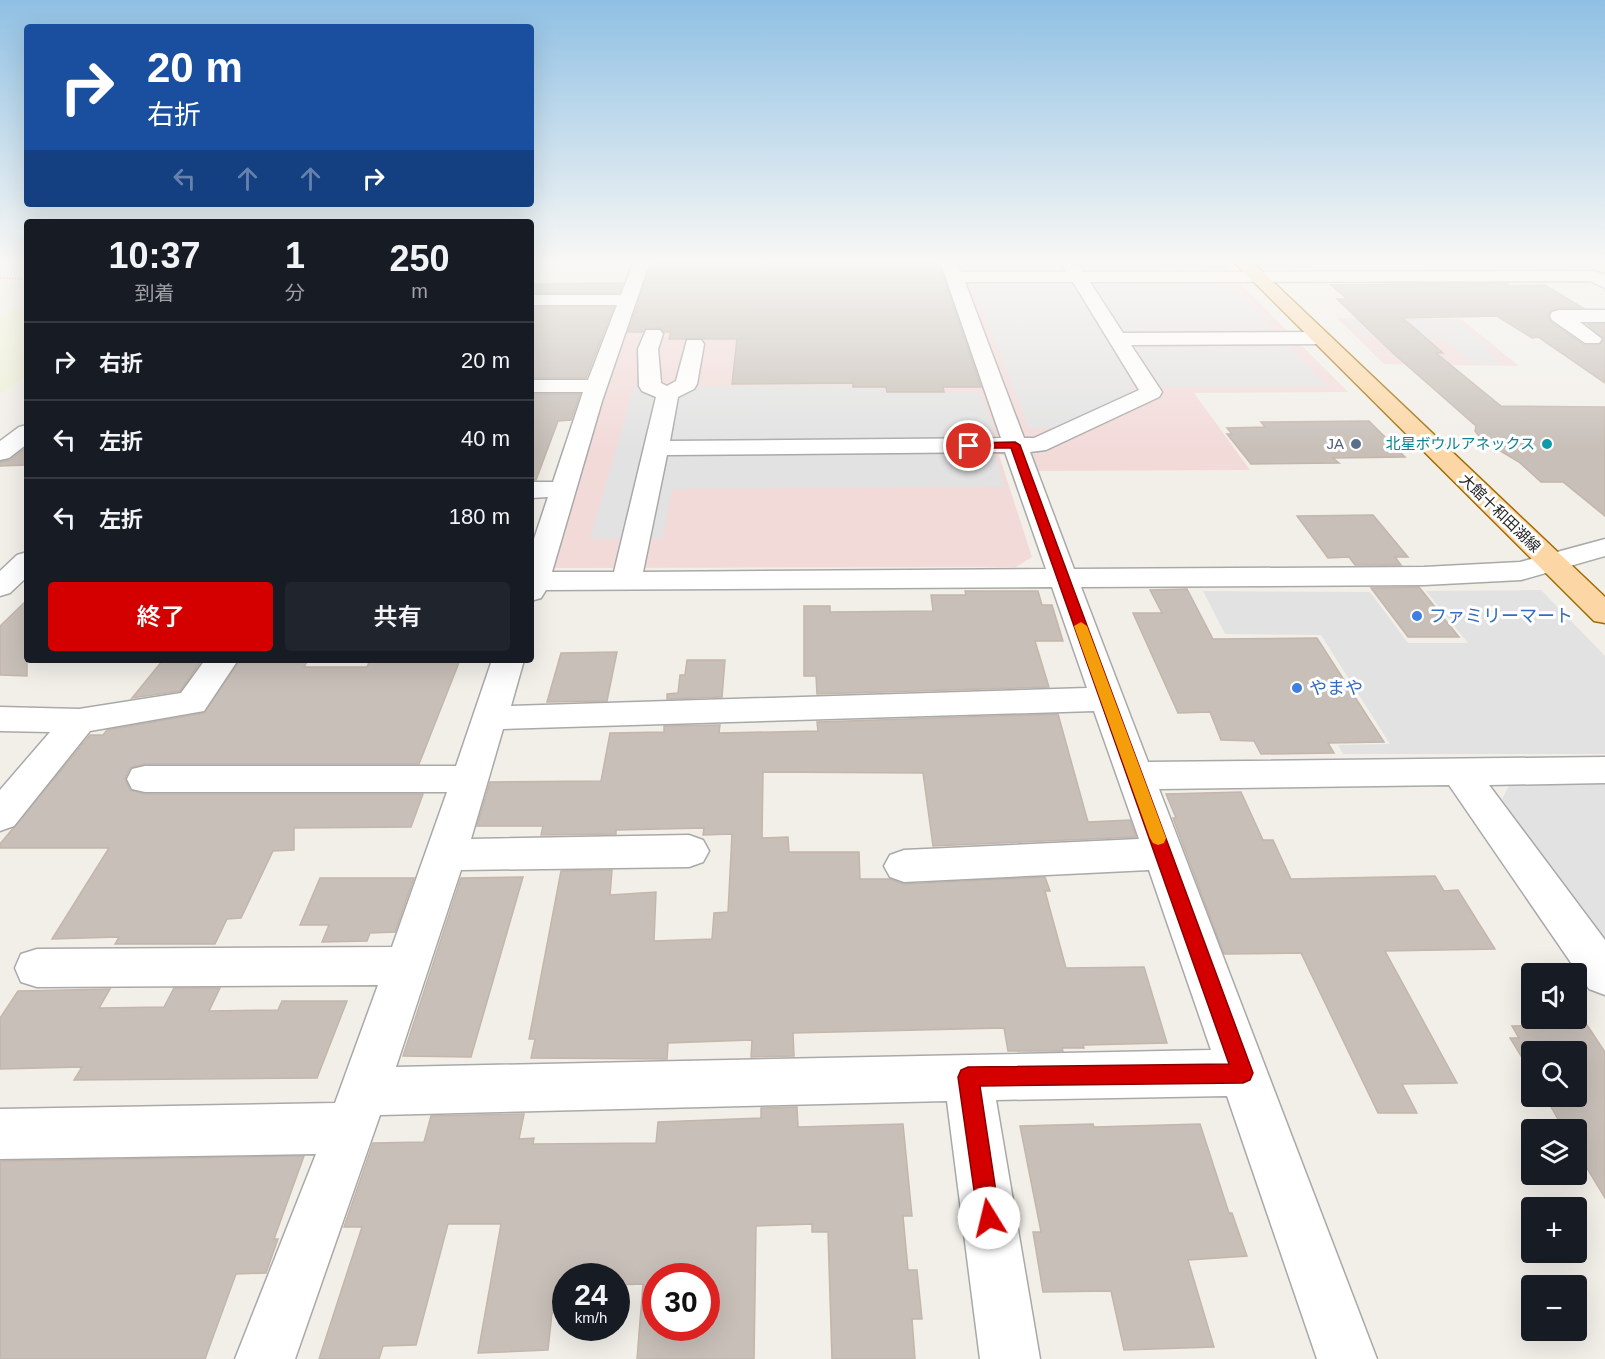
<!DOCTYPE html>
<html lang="ja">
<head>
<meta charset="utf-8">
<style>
  :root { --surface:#171b24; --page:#20242c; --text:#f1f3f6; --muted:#9ea1a6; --line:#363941; --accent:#d40000 }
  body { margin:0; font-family:Helvetica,"Noto Sans JP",sans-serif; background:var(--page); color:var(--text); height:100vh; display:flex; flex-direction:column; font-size:22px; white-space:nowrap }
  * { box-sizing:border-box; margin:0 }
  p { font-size:20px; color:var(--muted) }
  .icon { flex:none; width:33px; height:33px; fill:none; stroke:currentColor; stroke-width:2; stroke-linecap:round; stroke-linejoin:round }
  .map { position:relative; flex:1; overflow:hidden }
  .drawer { position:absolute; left:24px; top:219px; width:510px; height:444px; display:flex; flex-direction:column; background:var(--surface); border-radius:6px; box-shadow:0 6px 24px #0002 }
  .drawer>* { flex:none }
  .hud { position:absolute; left:24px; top:24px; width:510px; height:183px; border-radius:6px; box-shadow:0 6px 24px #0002; background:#1a4fa0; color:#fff; overflow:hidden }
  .controls { position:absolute; left:1521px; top:963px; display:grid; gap:12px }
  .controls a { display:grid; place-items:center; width:66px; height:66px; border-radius:6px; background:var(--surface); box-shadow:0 6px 24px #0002; font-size:30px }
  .speed { position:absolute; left:552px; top:1263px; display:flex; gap:12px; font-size:30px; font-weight:700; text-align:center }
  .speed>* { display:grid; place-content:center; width:78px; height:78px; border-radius:50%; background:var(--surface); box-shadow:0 6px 24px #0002; line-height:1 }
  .speed small { font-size:15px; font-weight:400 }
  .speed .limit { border:9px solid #d22; background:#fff; color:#111 }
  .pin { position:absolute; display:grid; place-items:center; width:51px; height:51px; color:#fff; margin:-26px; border:3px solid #fff; border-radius:50%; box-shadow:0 2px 6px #0007 }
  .me { position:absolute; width:66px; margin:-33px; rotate:351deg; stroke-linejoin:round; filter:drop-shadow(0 0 4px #0008) }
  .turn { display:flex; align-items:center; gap:21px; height:126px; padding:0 24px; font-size:27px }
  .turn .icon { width:78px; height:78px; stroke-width:2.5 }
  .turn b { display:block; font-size:42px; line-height:51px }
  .lanes { display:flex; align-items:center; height:57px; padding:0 24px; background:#0003; justify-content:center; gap:30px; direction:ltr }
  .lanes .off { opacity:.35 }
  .eta { display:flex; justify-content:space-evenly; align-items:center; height:102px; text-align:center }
  .eta b { font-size:36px; font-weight:600; line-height:42px }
  .action { display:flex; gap:12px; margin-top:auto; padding:12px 24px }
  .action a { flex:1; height:69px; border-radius:6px; background:var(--accent); color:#fff; font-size:24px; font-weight:600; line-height:69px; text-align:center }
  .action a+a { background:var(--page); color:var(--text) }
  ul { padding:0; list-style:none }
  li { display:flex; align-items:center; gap:18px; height:78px; padding:0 24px; border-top:2px solid var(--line) }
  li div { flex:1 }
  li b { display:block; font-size:22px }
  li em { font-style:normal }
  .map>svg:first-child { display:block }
  .commercial { fill:#f2dad9 }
  .farmland { fill:#eef0d5 }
  .parking { fill:#e2e2e2 }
  .building { fill:#c7bfb8; stroke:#c4b6ab; stroke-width:1.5; fill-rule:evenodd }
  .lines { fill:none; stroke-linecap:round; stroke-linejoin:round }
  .minor-casing { stroke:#a9a9a9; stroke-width:3 }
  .major-casing { stroke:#a06b00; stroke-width:3 }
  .path { stroke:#fa8072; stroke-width:2; stroke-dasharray:1.5 1.5; stroke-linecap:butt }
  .minor { fill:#fff; fill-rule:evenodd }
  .major { fill:#fcd6a4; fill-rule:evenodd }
  .route { fill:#d40000; stroke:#8a0000; stroke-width:1.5 }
  .slow { fill:#f59e0b }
  .service-dot { fill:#5c6f8a; stroke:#fff; stroke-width:2 }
  .culture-dot { fill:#0f9aa8; stroke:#fff; stroke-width:2 }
  .shop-dot { fill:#3f7fe0; stroke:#fff; stroke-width:2 }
  .labels { text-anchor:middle; stroke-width:6; stroke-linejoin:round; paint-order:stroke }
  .far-service-label { font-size:15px; fill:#4e5e75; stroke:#fff; text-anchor:end }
  .far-culture-label { font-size:15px; fill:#0d838f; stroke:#fff; text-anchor:end }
  .far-street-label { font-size:15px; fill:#222; stroke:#fff }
  .shop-label { font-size:18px; fill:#366cbe; stroke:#fff; text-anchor:start }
</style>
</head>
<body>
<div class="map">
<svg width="1605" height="1359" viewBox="0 0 1605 1359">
  <rect width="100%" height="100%" fill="#f2efe9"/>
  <g class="commercial">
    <path d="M 649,261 L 1218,261 L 1348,392 L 1194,393 L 1250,470 L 1034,471 L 1027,455 L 999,455 L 1032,557 L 1016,567 L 551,568 L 553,545 Z"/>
    <path d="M 1337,318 L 1461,319 L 1519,366 L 1384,364 Z"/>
  </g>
  <g class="farmland">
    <path d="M 13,261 L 27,261 L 27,278 L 0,277 L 0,267 Z"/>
    <path d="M 531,261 L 635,261 L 629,279 L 531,279 Z"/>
    <path d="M 0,280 L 27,281 L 27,288 L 0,301 Z"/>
    <path d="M 27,303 L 27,375 L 0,394 L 0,315 Z"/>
  </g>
  <g class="parking">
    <path d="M 964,261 L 1058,261 L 1065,273 L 980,273 L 978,270 L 968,270 Z"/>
    <path d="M 1080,261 L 1204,261 L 1214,271 L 1087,272 Z"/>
    <path d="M 1275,261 L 1556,261 L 1576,272 L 1288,272 Z"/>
    <path d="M 1069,281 L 1133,384 L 1129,393 L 1059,428 L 1029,428 L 973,285 L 987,285 L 986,282 Z"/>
    <path d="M 1093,283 L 1209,283 L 1213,287 L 1230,287 L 1271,329 L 1124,330 Z"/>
    <path d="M 1345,320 L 1458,321 L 1492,348 L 1484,348 L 1503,364 L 1474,364 L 1443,338 L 1363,337 Z"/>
    <path d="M 1289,347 L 1327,386 L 1162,387 L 1136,348 Z"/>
    <path d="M 850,385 L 851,388 L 883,388 L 884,393 L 981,393 L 1002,454 L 995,454 L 1005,487 L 672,489 L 662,539 L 590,539 L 634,386 Z"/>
    <path d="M 1541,590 L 1605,656 L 1605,754 L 1343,754 L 1338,745 L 1390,744 L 1321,635 L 1225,634 L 1203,591 L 1370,592 L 1408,643 L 1468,643 L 1426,591 Z"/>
    <path d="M 1605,782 L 1605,946 L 1502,799 L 1510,784 Z"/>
  </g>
  <g class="building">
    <path d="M 652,261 L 938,261 L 981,387 L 943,387 L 944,392 L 887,392 L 886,387 L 853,387 L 853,383 L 732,384 L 737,339 L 669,339 L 671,332 L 664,332 L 660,328 L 646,328 L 643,332 L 628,332 Z"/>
    <path d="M 623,283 L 619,293 L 531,293 L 531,284 Z"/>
    <path d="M 1506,283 L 1510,286 L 1545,285 L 1583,308 L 1558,308 L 1550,311 L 1548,317 L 1551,322 L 1584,345 L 1599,345 L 1604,339 L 1587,324 L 1605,324 L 1605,383 L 1538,337 L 1532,338 L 1497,316 L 1403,318 L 1443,353 L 1436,353 L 1501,406 L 1605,407 L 1605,516 L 1563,482 L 1541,482 L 1519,462 L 1482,440 L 1475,431 L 1476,426 L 1394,354 L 1337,299 L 1347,299 L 1331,285 Z"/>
    <path d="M 531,307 L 614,307 L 586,378 L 531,378 Z"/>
    <path d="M 531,394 L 580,394 L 571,420 L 558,421 L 536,480 L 531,480 Z"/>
    <path d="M 1369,421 L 1405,457 L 1333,458 L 1339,463 L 1251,464 L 1227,434 L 1232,434 L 1227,428 L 1265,427 L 1261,422 Z"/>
    <path d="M 27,447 L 27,465 L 0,466 L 0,462 L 10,460 Z"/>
    <path d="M 1373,515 L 1408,557 L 1395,557 L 1401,565 L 1355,565 L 1349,557 L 1328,558 L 1297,516 Z"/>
    <path d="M 1419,587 L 1459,637 L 1408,637 L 1371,588 Z"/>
    <path d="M 1187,589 L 1213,639 L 1317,638 L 1384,742 L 1328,743 L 1334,753 L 1261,754 L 1254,741 L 1221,740 L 1210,712 L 1178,713 L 1133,613 L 1162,613 L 1150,590 Z"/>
    <path d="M 965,591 L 1038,591 L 1042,605 L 1052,605 L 1063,641 L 1035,641 L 1049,687 L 817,694 L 816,676 L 804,676 L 804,606 L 830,606 L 830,612 L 933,611 L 931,595 L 966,595 Z"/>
    <path d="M 27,600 L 27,676 L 0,675 L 0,626 Z"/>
    <path d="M 617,652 L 607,701 L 547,702 L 561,653 Z"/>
    <path d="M 163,660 L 202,660 L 180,691 L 132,698 Z"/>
    <path d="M 240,660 L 308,660 L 304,667 L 367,667 L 370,660 L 460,660 L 419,764 L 145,764 L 130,768 L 125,778 L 130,790 L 145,794 L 423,794 L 411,827 L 294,828 L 294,850 L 273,851 L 241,918 L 227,919 L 215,944 L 115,944 L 119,937 L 52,939 L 109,848 L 0,848 L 0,844 L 90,735 L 103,735 L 107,730 L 204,713 Z"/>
    <path d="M 687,660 L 725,660 L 722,697 L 667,699 L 667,694 L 678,693 L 680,675 L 685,675 Z"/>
    <path d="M 1058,714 L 1088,822 L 1130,820 L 1136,837 L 933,846 L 923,773 L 763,772 L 762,838 L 788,837 L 789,852 L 859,852 L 860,879 L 889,879 L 904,884 L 1045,877 L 1050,891 L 1045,891 L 1066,968 L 1144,967 L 1167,1043 L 1083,1045 L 1084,1048 L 1062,1048 L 1063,1051 L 1008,1051 L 1004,1028 L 793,1033 L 794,1056 L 751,1057 L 752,1040 L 668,1043 L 667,1059 L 531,1058 L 535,1039 L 529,1039 L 561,871 L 612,870 L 610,895 L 656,892 L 654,941 L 712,939 L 714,913 L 728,912 L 732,834 L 703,835 L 704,828 L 616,830 L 616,834 L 541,835 L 543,826 L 477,826 L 490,782 L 601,781 L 610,733 L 664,732 L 664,726 L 720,725 L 719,733 L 818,731 L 817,722 Z"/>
    <path d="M 1241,792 L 1263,840 L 1273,840 L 1291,879 L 1435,876 L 1444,891 L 1458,890 L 1495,949 L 1385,951 L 1457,1083 L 1402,1084 L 1417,1113 L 1378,1113 L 1301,953 L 1224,954 L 1173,818 L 1176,818 L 1166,794 Z"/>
    <path d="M 523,877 L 471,1057 L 403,1056 L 461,878 Z"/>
    <path d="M 320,878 L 414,878 L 395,932 L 370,933 L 367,941 L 322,942 L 329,925 L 300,925 Z"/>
    <path d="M 174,988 L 220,988 L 209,1011 L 278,1010 L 282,1001 L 347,1001 L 317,1078 L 74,1080 L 82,1067 L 0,1069 L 0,1018 L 18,991 L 110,989 L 99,1008 L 164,1007 Z"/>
    <path d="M 1587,1025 L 1605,1052 L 1605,1198 L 1576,1150 L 1576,1130 L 1564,1130 L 1545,1096 L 1576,1096 L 1576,1052 L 1532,1052 L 1532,1074 L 1510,1038 L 1519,1038 L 1512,1026 Z"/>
    <path d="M 797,1107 L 798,1127 L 903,1124 L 912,1216 L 903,1216 L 908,1270 L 917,1270 L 922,1319 L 912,1319 L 915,1359 L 832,1359 L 828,1232 L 812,1232 L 812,1224 L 756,1226 L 754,1359 L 637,1359 L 643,1284 L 616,1285 L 616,1276 L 566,1276 L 563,1312 L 552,1313 L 548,1350 L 478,1353 L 501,1224 L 448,1224 L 416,1345 L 383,1346 L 379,1359 L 319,1359 L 362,1227 L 344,1227 L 373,1143 L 424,1142 L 431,1116 L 524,1114 L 519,1139 L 534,1138 L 533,1144 L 656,1143 L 658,1122 L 761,1118 L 761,1108 ZM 656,1276 L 706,1276 L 706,1328 L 656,1328 Z"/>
    <path d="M 1093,1124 L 1094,1127 L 1200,1124 L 1229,1213 L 1232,1213 L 1247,1256 L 1188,1260 L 1214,1347 L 1124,1350 L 1111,1291 L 1043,1292 L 1033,1232 L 1041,1232 L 1020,1126 Z"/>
    <path d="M 304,1156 L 274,1239 L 278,1239 L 266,1273 L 236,1274 L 205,1359 L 0,1359 L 0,1161 Z"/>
  </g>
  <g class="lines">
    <g class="minor-casing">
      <g id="minor">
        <path d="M 634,261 L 650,261 L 602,401 L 552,572 L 614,572 L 656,397 L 642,391 L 639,386 L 638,349 L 646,330 L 660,330 L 663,334 L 658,349 L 661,383 L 667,386 L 676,381 L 687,340 L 701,340 L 704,344 L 697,384 L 694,389 L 678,397 L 670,441 L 1001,438 L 940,261 L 956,261 L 961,272 L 1066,272 L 1060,261 L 1076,261 L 1083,272 L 1594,271 L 1605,275 L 1605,288 L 1590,281 L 1090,282 L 1123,333 L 1320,332 L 1327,334 L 1330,338 L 1327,342 L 1320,344 L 1131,345 L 1162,392 L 1159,397 L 1046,450 L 1030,452 L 1074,569 L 1424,567 L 1520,562 L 1605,539 L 1605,556 L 1521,580 L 1424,585 L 1081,587 L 1148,762 L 1605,757 L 1605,783 L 1489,785 L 1605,940 L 1605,995 L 1589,989 L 1449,785 L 1159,789 L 1377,1359 L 1317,1359 L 1227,1096 L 996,1100 L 1040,1359 L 980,1359 L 947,1101 L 380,1115 L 295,1359 L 235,1359 L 316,1154 L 0,1159 L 0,1109 L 335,1103 L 378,985 L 37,987 L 21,982 L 15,968 L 21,954 L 37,949 L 392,947 L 447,792 L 145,792 L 132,789 L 127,779 L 132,769 L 145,766 L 456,766 L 492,660 L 524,660 L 511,706 L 1087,688 L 1052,587 L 546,590 L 541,598 L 531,601 L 531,548 L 548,497 L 531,498 L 531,482 L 553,482 L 583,392 L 531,392 L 531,380 L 588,380 L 617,305 L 531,305 L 531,295 L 621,295 ZM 965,282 L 1073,282 L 1139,390 L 1034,438 L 1024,438 ZM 1005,452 L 1046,569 L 643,572 L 667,455 ZM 1094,711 L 1139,839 L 904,850 L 890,855 L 884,866 L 890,877 L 904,882 L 1149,870 L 1211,1050 L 396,1067 L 461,870 L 689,867 L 703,862 L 709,851 L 703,840 L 689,835 L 471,839 L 503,729 Z"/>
        <path d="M 1559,310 L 1605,310 L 1605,322 L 1580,322 L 1602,339 L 1599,343 L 1585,343 L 1552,320 L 1550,316 L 1552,312 Z"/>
        <path d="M 27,425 L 27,444 L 9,458 L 0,460 L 0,441 L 19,427 Z"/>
        <path d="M 27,552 L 27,577 L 10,593 L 0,596 L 0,571 L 17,555 Z"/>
        <path d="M 205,660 L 238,660 L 204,711 L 90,731 L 14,826 L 0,831 L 0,790 L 50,732 L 0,731 L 0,707 L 79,709 L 181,693 Z"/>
      </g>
    </g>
    <g class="major-casing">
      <path id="major" d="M 1233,261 L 1251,261 L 1605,597 L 1605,623 L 1594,621 Z"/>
    </g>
    <g class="path">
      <path d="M 0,265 L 10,261"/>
      <path d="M 0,278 L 27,279"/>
    </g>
    <use href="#minor" class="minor"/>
    <use href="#major" class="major"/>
  </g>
  <linearGradient id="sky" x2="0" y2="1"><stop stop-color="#8fc0e4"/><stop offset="0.58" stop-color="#f9f8f5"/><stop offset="1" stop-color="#f9f8f5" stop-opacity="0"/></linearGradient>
  <rect width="1605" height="451" fill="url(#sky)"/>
  <path class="route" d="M 1015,442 L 1020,445 L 1253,1073 L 1250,1080 L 1243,1083 L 980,1086 L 1000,1218 L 997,1226 L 989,1229 L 981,1226 L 978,1218 L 958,1077 L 961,1070 L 968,1067 L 1229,1064 L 1011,448 L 969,448 L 964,446 L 969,443 Z"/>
  <path class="slow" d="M 1081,622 L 1087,626 L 1166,838 L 1164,843 L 1158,845 L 1153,843 L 1150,838 L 1074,626 Z"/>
  <circle class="service-dot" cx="1356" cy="444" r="6"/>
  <circle class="culture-dot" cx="1547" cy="444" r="6"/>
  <g class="shop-dot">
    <circle cx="1417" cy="616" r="6"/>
    <circle cx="1297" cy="688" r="6"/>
  </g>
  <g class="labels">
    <g class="far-service-label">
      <text x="1344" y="449">JA</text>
    </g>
    <g class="far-culture-label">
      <text x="1535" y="449">北星ボウルアネックス</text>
    </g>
    <g class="far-street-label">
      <text transform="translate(1500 513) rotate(44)" y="5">大館十和田湖線</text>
    </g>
    <g class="shop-label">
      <text x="1429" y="622">ファミリーマート</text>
      <text x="1309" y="694">やまや</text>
    </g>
  </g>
</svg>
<div class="controls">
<a><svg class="icon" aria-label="sound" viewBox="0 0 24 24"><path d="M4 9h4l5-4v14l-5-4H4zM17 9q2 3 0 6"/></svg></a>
<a><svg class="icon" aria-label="search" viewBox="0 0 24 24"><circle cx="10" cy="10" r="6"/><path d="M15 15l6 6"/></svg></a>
<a><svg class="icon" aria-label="layers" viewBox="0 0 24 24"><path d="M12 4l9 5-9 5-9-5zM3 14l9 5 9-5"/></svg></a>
<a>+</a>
<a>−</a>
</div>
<div class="speed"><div>24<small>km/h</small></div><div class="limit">30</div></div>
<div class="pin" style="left:969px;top:446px;background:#d93025"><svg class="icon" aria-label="arrive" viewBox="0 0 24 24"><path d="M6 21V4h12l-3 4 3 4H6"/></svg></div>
<svg class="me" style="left:989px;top:1218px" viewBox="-20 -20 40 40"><circle r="19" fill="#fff"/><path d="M0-13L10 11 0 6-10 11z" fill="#d40000"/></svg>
<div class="hud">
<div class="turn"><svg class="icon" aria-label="right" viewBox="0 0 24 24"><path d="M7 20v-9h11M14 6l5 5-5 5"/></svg><div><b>20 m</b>右折</div></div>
<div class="lanes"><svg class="icon off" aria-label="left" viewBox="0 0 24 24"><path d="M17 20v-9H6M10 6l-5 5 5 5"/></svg><svg class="icon off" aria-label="ahead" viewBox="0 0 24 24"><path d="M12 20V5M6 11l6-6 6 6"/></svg><svg class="icon off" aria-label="ahead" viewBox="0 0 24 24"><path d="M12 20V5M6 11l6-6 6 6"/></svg><svg class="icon" aria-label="right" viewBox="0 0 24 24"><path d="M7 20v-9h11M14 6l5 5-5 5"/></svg></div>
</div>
<section class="drawer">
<div class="eta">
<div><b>10:37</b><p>到着</p></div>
<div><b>1</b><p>分</p></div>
<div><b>250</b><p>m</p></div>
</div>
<ul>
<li><svg class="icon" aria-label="right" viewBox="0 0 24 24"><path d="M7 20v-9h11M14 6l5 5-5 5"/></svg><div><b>右折</b></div><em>20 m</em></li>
<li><svg class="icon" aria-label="left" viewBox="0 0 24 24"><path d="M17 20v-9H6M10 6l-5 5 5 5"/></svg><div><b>左折</b></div><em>40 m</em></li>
<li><svg class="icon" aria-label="left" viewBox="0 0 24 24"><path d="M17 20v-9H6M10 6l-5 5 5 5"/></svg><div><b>左折</b></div><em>180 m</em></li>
</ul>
<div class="action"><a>終了</a><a>共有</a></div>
</section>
</div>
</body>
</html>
